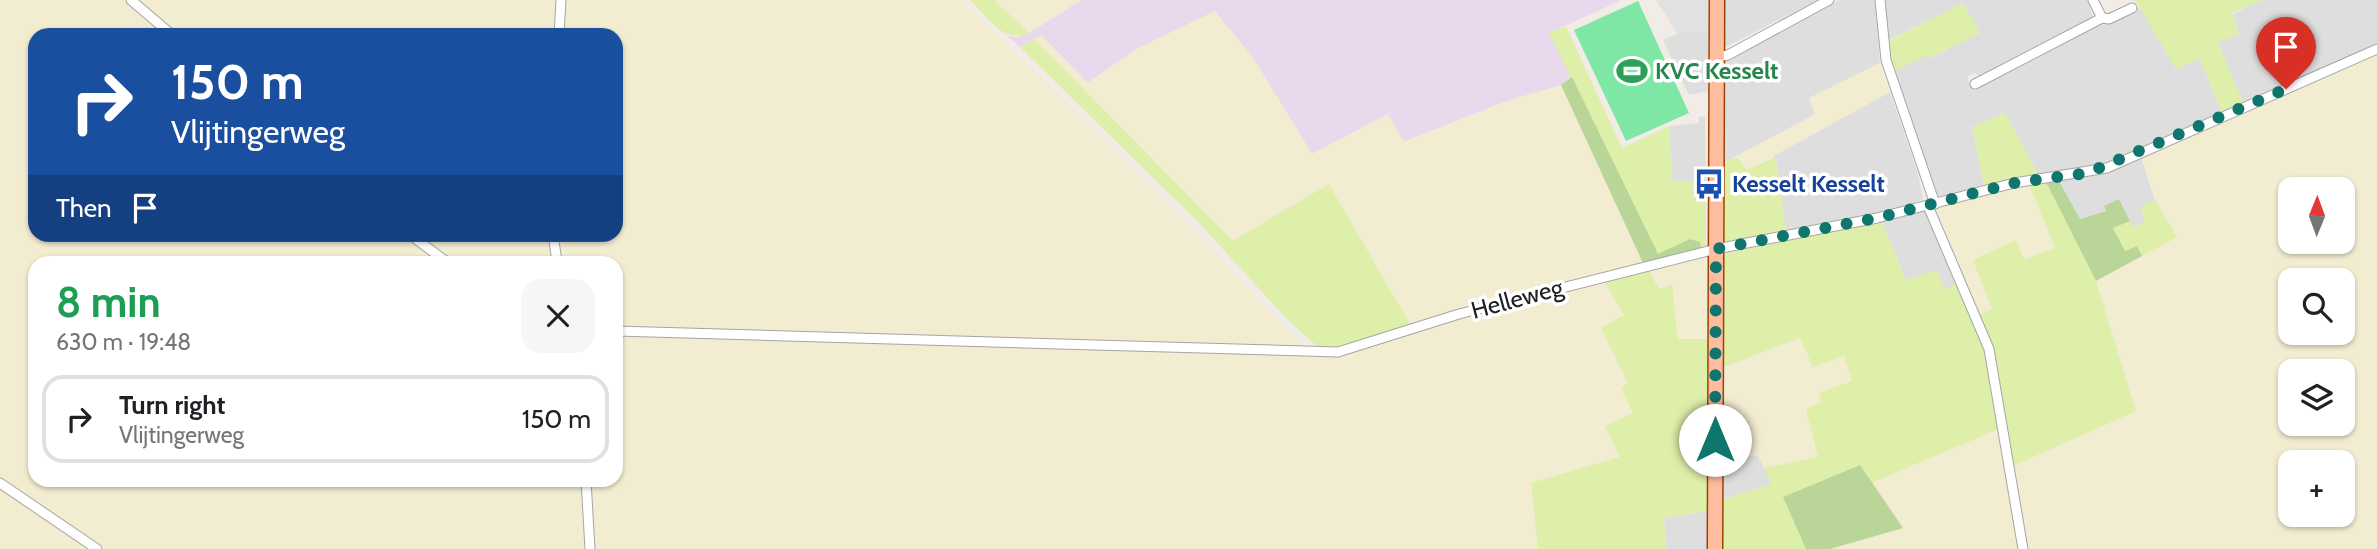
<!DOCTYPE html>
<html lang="en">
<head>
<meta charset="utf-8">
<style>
  :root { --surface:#fff; --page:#f6f6f6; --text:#202124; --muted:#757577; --line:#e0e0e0 }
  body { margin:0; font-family:Cabin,sans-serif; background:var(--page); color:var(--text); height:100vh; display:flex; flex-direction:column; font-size:26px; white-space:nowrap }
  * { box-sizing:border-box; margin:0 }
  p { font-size:23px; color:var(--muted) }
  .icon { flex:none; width:38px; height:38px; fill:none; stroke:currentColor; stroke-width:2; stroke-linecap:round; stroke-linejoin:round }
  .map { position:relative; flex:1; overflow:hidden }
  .details { position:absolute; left:28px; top:256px; width:595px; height:231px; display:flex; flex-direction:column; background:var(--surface); border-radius:21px; box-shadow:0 2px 5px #0004 }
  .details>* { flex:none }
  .top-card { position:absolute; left:28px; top:28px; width:595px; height:214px; border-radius:21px; box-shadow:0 2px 5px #0004; background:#1a4fa0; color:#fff; overflow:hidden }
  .needle { width:46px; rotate:1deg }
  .tools { position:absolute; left:2278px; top:177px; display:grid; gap:14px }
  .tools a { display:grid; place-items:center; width:77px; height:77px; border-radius:14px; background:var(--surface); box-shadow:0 2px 5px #0004; font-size:35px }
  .pin { position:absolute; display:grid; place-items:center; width:60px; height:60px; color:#fff; margin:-72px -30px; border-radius:50% 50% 50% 0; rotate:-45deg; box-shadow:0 0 7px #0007 }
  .pin .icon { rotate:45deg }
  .me { position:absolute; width:77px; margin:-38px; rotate:0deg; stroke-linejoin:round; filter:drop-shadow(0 0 5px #0008) }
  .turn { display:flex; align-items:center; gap:24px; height:147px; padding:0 28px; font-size:32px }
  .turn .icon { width:91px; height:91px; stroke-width:2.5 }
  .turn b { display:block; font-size:49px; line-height:60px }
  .then { display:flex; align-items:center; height:66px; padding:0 28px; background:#0003; gap:14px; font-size:26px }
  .round { display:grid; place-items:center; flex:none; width:74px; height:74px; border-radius:21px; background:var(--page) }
  .summary { display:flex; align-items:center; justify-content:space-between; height:119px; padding:0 28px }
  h1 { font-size:42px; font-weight:800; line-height:52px; color:#1e9e55 }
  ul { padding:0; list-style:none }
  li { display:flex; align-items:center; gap:21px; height:88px; margin:0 14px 10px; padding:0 14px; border:4px solid var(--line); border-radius:21px }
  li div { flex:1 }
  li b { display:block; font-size:26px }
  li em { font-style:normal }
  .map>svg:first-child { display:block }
  .residential { fill:#dfdede }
  .industrial { fill:#ead8ec }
  .farmland { fill:#f2ecd1; fill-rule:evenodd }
  .grass { fill:#ddefa9 }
  .forest { fill:#b9d598 }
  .pitch { fill:#7fe7a5 }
  .parking { fill:#e1e1e1 }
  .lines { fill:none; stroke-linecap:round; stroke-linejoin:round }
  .minor-casing { stroke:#a5a5a5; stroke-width:11 }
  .primary-casing { stroke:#9e4200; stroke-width:17 }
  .minor { stroke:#fff; stroke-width:9 }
  .primary { stroke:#ffbd9f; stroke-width:14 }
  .route { stroke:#0f766e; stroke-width:12; stroke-dasharray:0 21.6 }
  .labels { text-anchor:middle; stroke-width:7; stroke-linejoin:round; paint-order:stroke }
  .leisure-label { font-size:24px; font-weight:bold; fill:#27864d; stroke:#fff; text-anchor:start }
  .transit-label { font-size:24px; font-weight:bold; fill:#164399; stroke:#fff; text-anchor:start }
  .street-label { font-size:24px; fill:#212121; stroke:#fff }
</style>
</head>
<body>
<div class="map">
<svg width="2377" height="549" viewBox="0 0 2377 549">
  <rect width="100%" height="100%" fill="#f2ece7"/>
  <g class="residential">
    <path d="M 1724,0 L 1817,0 L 1724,48 Z"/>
    <path d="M 1839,0 L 1875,0 L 1880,63 L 1810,98 L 1816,114 L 1723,163 L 1725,62 Z"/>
    <path d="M 1885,0 L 2088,0 L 2093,18 L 1980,78 L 1975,73 L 1967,77 L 1974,91 L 2101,23 L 2103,25 L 2142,6 L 2176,69 L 2200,59 L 2222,112 L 2097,166 L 2039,176 L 2004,113 L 1972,127 L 1984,185 L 1939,196 L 1934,190 L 1893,71 L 1928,54 L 1930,58 L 1980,33 L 1962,4 L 1887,41 Z"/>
    <path d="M 2262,0 L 2377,0 L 2377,45 L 2243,103 L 2218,43 L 2239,33 L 2232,14 Z"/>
    <path d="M 1681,32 L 1708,33 L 1708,91 L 1689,95 L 1663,40 Z"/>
    <path d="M 1890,92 L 1918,174 L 1923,199 L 1905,207 L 1786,231 L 1776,160 L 1772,155 Z"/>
    <path d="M 1705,116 L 1706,181 L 1672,181 L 1669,126 L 1699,123 L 1699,117 Z"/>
    <path d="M 2141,157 L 2155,200 L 2141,207 L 2146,222 L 2133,228 L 2119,199 L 2106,211 L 2080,219 L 2059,181 L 2103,172 Z"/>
    <path d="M 1927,209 L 1959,282 L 1945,290 L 1906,280 L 1881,220 Z"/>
    <path d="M 1758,455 L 1773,484 L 1721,500 L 1722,458 Z"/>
    <path d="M 1708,511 L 1708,549 L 1666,549 L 1664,518 Z"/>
  </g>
  <path class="industrial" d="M 1081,0 L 1622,0 L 1549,33 L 1572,77 L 1561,85 L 1507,101 L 1403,142 L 1388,114 L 1312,154 L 1252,56 L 1138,48 L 1087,83 L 1042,36 L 1020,47 L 1007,36 L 1018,37 L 1029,33 Z"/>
  <g class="farmland">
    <path d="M 0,0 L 126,0 L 168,35 L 35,35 L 35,234 L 403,235 L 441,262 L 35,262 L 35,480 L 583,480 L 587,549 L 102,549 L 0,479 Z"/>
    <path d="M 134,0 L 558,0 L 556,35 L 176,35 Z"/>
    <path d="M 564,0 L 962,0 L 1182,219 L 1308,351 L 616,329 L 616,262 L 559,262 L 555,235 L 616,234 L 616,35 L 561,35 Z"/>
    <path d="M 994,0 L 1081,0 L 1029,33 Z"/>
    <path d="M 1215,11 L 1252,56 L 1312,154 L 1388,114 L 1404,142 L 1507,101 L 1561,85 L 1643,263 L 1477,305 L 1411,326 L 1329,184 L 1233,242 L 1034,39 L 1042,36 L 1088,83 L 1138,48 Z"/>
    <path d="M 2377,52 L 2377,549 L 2026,549 L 2013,466 L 2136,411 L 2096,281 L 2176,237 L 2155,200 L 2141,157 ZM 2291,189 L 2343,189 L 2343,242 L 2291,242 ZM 2291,280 L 2343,280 L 2343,332 L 2291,332 ZM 2291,371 L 2343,371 L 2343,424 L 2291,424 ZM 2291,462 L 2343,462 L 2343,514 L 2291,514 Z"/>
    <path d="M 1880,63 L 1890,92 L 1747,171 L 1737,157 L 1815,114 L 1809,98 Z"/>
    <path d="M 2029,184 L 2055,248 L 2024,260 L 2016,240 L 1992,309 L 1979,315 L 1936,207 Z"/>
    <path d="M 412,235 L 551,235 L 555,262 L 452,262 Z"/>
    <path d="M 1701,255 L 1710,258 L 1709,339 L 1677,340 L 1672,286 L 1660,289 L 1647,268 Z"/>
    <path d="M 1604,280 L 1625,315 L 1601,328 L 1628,384 L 1621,389 L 1633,413 L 1620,458 L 1531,483 L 1538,549 L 592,549 L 589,480 L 616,480 L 616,333 L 1335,356 L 1495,307 Z"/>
    <path d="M 1800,338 L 1844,356 L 1852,381 L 1819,393 L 1822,402 L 1818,457 L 1764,468 L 1758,455 L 1722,458 L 1723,367 Z"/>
    <path d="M 2001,428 L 2022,549 L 1830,549 L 1903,528 L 1871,483 Z"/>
    <path d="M 0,487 L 90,549 L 0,549 Z"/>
  </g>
  <g class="grass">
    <path d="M 970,0 L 994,0 L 1029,33 C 1002,44 988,17 970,0 Z"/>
    <path d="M 2135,0 L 2262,0 L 2232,13 L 2239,33 L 2218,43 L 2243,103 L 2222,112 L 2200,59 L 2176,69 Z"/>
    <path d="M 1963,3 L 1980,33 L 1929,58 L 1928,55 L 1893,71 L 1887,42 Z"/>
    <path d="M 1566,26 L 1622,148 L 1669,126 L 1672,181 L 1706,181 L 1706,246 L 1701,248 L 1700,242 L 1690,239 L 1658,255 L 1549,33 Z"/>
    <path d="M 1034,39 L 1233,241 L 1329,184 L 1411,326 L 1350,347 L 1321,350 L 1287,319 L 1198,222 L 1020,47 Z"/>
    <path d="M 2005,113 L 2039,176 L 1984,185 L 1972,127 Z"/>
    <path d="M 1737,157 L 1747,170 L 1774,158 L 1776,160 L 1786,231 L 1727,243 L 1723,240 L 1723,163 Z"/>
    <path d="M 2046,182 L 2096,281 L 2136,411 L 2013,466 L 1979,315 L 1992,309 L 1973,260 L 2016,240 L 2024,260 L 2055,248 L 2029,184 Z"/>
    <path d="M 2155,200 L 2177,237 L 2142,256 L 2137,246 L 2125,251 L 2113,228 L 2130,221 L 2133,228 L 2145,222 L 2140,207 Z"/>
    <path d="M 1881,220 L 1906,280 L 1937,270 L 1945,290 L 1959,282 L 1984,344 L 2001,428 L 1871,483 L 1860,465 L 1783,497 L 1806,549 L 1721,549 L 1721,500 L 1772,484 L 1764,468 L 1818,457 L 1806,409 L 1822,402 L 1819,393 L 1852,381 L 1844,356 L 1813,367 L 1800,338 L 1723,367 L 1723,254 Z"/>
    <path d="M 1647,268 L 1659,289 L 1672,285 L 1678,339 L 1709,339 L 1708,511 L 1664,518 L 1666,549 L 1538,549 L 1531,483 L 1620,457 L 1605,426 L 1633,413 L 1621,388 L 1628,383 L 1601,328 L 1624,315 L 1604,280 Z"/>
  </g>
  <g class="forest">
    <path d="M 1572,77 L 1658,254 L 1690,239 L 1700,242 L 1701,248 L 1643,263 L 1561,85 Z"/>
    <path d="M 2059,181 L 2080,219 L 2106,211 L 2104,206 L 2119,199 L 2130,221 L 2113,228 L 2125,251 L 2137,246 L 2142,256 L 2096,281 L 2046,182 Z"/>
    <path d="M 1860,465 L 1903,528 L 1830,549 L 1806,549 L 1783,497 Z"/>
  </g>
  <path class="pitch" d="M 1638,1 L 1689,113 L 1626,141 L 1574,30 Z"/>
  <path class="parking" d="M 1656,0 L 1708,0 L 1708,33 L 1677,33 Z"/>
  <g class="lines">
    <g class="minor-casing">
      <g id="minor">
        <path d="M 131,0 L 172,35"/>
        <path d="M 1880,0 L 1886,60 L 1935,204"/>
        <path d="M 2102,18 L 2109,19 L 2132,8"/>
        <path d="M 559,35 L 561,0"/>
        <path d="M 1717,57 L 1728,55 L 1829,0"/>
        <path d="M 1975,84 L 2102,18 L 2093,0"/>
        <path d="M 1928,206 L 1989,349 L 2023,549"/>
        <path d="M 409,234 L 447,262"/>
        <path d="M 553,234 L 557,262"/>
        <path d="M 616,331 L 1338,352 L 1459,314 L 1716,249 L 1877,218 L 2014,183 L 2107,168 L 2377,49"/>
        <path d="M 586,480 L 590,549"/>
        <path d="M 0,483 L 97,549"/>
      </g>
    </g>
    <g class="primary-casing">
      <path id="primary" d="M 1715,549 L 1717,0"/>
    </g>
    <use href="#minor" class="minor"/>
    <use href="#primary" class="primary"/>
  </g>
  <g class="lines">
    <path class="route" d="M 1715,440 L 1716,249 L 1877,218 L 2014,183 L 2087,173 L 2286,89"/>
  </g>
  <defs>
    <g id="stadium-bare" transform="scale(2.415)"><path d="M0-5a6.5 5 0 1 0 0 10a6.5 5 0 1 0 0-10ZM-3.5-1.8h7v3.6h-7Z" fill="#2e9e5b" stroke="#fff" stroke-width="2.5" paint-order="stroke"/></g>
    <g id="bus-bare" transform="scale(2.415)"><path d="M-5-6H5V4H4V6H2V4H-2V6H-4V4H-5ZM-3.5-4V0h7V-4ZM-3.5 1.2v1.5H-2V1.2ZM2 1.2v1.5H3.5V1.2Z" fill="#1a4fb4" stroke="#fff" stroke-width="2.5" paint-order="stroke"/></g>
  </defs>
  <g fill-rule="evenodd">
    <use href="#stadium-bare" x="1632" y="71"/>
    <use href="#bus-bare" x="1709" y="184"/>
  </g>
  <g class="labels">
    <g class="leisure-label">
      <text x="1655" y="79">KVC Kesselt</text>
    </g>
    <g class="transit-label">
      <text x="1732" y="192">Kesselt Kesselt</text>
    </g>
    <g class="street-label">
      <text transform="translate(1517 299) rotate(-15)" y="8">Helleweg</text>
    </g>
  </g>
</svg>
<div class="tools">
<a><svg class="needle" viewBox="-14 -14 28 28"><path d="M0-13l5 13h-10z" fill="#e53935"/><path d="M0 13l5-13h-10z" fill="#757577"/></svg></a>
<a><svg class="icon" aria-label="search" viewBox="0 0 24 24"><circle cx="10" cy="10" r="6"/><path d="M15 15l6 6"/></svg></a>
<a><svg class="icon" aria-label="layers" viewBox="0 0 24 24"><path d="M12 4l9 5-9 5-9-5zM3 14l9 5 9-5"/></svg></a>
<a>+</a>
</div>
<div class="pin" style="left:2286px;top:89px;background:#d93025"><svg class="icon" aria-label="arrive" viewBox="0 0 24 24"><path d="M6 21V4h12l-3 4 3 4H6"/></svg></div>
<svg class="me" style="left:1715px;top:440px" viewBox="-20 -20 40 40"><circle r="19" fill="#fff"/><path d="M0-13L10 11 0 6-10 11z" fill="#0f766e"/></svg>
<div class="top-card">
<div class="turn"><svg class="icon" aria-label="right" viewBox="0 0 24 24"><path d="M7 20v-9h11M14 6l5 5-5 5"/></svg><div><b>150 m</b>Vlijtingerweg</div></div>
<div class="then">Then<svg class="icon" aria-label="arrive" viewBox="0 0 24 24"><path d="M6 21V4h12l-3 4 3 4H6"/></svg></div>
</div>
<section class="details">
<div class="summary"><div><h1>8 min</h1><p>630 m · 19:48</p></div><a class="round"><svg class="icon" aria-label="close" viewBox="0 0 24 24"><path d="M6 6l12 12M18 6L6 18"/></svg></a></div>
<ul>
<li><svg class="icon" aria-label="right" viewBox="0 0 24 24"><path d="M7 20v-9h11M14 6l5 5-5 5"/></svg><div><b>Turn right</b><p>Vlijtingerweg</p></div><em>150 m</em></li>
</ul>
</section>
</div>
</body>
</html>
